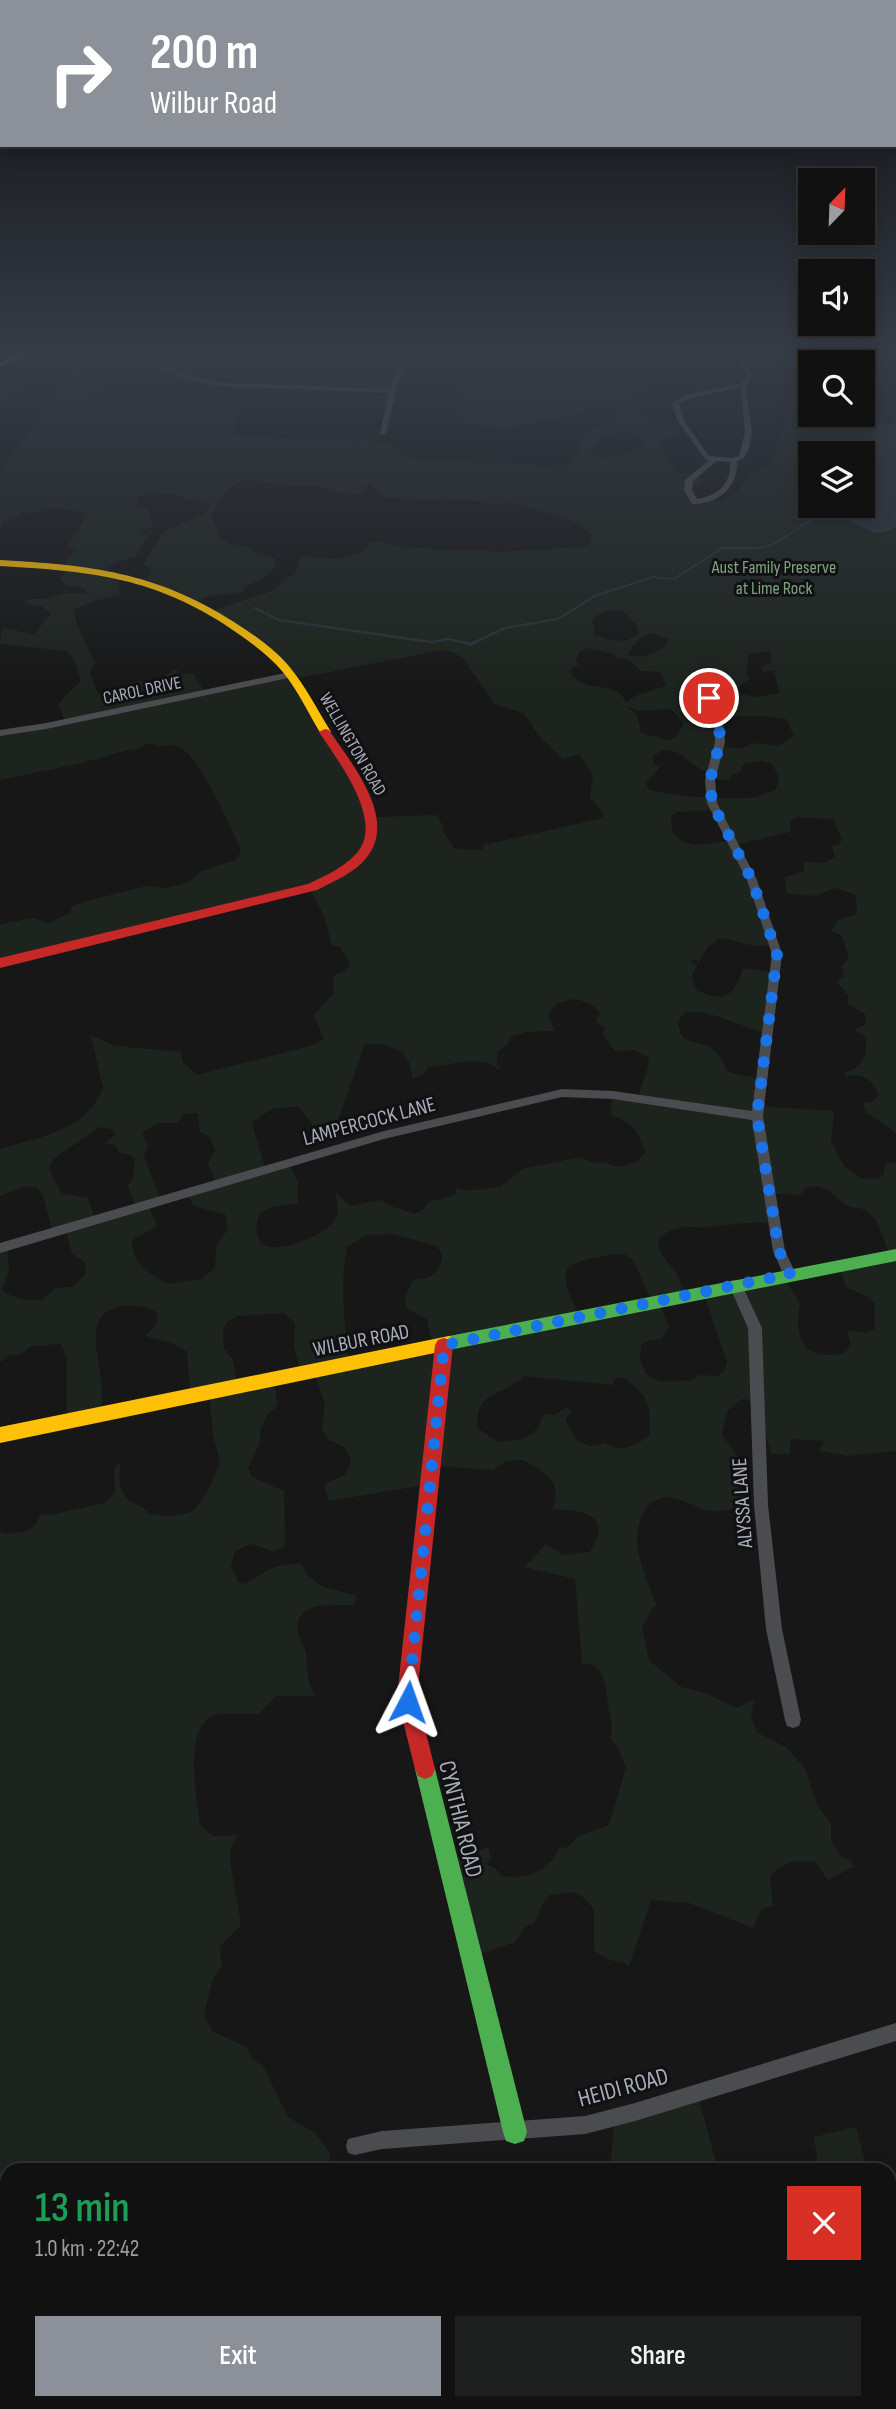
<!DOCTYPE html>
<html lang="en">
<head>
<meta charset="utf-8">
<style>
  :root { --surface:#111; --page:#1e1f1f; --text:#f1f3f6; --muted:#9c9d9f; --line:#303131; --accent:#8c9099 }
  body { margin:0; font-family:"Sofia Sans Condensed",sans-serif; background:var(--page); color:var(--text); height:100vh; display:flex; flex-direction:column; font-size:26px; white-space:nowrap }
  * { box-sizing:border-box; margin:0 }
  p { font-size:23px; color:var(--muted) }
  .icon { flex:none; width:38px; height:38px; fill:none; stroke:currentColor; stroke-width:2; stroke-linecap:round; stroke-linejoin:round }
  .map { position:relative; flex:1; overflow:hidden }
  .side { position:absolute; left:0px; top:2163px; width:896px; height:247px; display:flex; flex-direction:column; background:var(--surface); border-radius:21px 21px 0 0; box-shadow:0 4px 18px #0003,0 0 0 2px var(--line) }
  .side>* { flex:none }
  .guide { position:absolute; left:0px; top:0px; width:896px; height:147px; box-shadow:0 4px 18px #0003,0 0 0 2px var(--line); background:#8c9099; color:#fff; overflow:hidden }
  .needle { width:46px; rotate:23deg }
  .tools { position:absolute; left:798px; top:168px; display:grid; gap:14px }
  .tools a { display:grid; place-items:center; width:77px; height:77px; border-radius:0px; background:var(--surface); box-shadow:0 4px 18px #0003,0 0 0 2px var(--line); font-size:35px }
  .pin { position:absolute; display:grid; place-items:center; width:60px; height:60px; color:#fff; margin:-30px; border:4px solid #fff; border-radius:50%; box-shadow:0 2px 7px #0007 }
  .me { position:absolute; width:77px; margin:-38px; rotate:4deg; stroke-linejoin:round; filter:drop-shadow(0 0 5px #0008) }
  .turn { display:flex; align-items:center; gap:24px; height:147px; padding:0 35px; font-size:32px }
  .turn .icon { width:91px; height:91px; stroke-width:2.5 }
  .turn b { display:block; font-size:49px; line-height:60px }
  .round { display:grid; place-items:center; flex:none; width:74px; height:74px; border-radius:0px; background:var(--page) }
  .head { display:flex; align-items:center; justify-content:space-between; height:119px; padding:0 35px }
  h1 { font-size:42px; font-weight:600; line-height:52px; color:#1e9e55 }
  .button { display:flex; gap:14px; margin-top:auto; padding:14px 35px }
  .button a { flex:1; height:80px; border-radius:0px; background:var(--accent); color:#fff; font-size:28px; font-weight:600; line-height:80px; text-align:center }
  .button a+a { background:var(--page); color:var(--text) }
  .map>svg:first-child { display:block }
  .green { fill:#1d241e; fill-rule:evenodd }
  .water { fill:#2a3239 }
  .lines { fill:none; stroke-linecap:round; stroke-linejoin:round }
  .stream-far1 { stroke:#2a3239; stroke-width:2 }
  .stream { stroke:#2a3239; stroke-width:2.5 }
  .street { fill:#4b4c50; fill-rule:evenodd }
  .fast { fill:#4caf50; fill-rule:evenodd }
  .slow { fill:#ffc107; fill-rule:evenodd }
  .jam { fill:#c62828; fill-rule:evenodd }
  .route { stroke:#1a73e8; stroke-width:12; stroke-dasharray:0 21.6 }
  .labels { text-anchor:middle; stroke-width:6; stroke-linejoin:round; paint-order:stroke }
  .far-park-label { font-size:18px; fill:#7fa381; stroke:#111113 }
  .far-street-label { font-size:18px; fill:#a8adb8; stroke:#111113 }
  .street-label { font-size:21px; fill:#a8adb8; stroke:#111113 }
  .near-street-label { font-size:24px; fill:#a8adb8; stroke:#111113 }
</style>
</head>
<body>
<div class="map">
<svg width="896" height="2409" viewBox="0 0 896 2409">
  <rect width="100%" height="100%" fill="#171717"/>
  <g class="green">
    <path d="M 21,354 L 46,354 L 0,410 L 0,365 Z"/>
    <path d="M 145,354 L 223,354 C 225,358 231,363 234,364 C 240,367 317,354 333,354 L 330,356 L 333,357 L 287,366 L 232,367 L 227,366 L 223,359 L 192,358 L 155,363 Z"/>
    <path d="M 353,354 L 406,354 L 388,390 L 346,389 L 348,362 Z"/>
    <path d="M 511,354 L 535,354 L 537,358 L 533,362 L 538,364 L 586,358 L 593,354 L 694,354 L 735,366 L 737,370 L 704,371 L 699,375 L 653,382 L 632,395 L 641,399 L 634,402 L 632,406 C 641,422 654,418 670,418 L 673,425 L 679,428 L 680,434 L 660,442 L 676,472 L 707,479 L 695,486 L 689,493 L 691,497 L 702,501 L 720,501 L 736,493 L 750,474 L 771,466 L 787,406 L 782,404 L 789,401 L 792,387 L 784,385 L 793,385 L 796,372 L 785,368 L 756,366 L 753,360 L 780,361 L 784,354 L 896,354 L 896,425 L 881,423 L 872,437 L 844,440 L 834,448 L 843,453 L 810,453 L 810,506 L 850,506 L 847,514 L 853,523 L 864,525 L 869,531 L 896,528 L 896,1133 L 866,1112 L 862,1103 L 873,1102 L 879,1094 C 870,1078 865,1073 846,1076 L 844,1072 C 863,1070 869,1053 865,1036 L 854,1030 L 866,1024 L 865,1014 L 848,1004 L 848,995 L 837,981 L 844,977 L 842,966 L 849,958 L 842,936 L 831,931 L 838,920 L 857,914 L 856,895 L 835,888 L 815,896 L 789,894 L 786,891 L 785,877 L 804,872 L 804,862 L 824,863 L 835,857 L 832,846 L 838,845 L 842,840 L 833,819 L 797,817 L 791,820 L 790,832 L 735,845 L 770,945 C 747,948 742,941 720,938 L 708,947 L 699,962 L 694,959 L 690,962 L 697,965 L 692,975 L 695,989 C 722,1004 735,997 743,968 L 777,973 L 765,1033 C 739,1026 713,1010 685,1012 L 678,1021 C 680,1051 700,1036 715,1051 C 720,1056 724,1065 728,1072 L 759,1079 L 760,1106 L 834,1111 L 831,1141 L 844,1166 L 862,1179 L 880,1178 L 884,1174 L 885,1164 L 896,1162 L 896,1451 L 848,1456 L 819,1451 L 824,1441 L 791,1439 L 790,1454 L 772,1454 C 763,1437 767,1402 742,1399 L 727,1411 L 722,1434 L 739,1460 L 742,1497 L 731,1509 C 702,1517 695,1501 669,1497 C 661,1496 650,1502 646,1509 C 625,1540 646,1575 657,1606 L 653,1607 L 642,1628 L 649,1660 L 681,1687 L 705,1693 L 737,1708 L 754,1699 L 751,1716 L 757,1732 L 787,1748 L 805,1768 L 817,1805 L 831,1824 L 831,1841 L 840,1855 L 852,1862 L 853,1867 L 828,1880 L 815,1862 C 796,1860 782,1861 770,1877 L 773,1906 L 762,1909 L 753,1928 L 689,1903 L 651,1900 L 629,1966 L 625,1963 L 609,1960 L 594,1951 L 594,1909 C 578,1889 575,1891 550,1895 L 543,1903 L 534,1924 L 526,1925 L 515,1942 L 477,1955 L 450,1861 L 488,1847 L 491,1859 L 486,1864 L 495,1868 L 502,1876 C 530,1879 546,1873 560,1847 L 567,1848 L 578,1836 L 609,1825 L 626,1768 L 617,1746 L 610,1738 C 615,1725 609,1718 608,1704 C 606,1689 604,1659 582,1664 L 575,1579 L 524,1567 L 546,1544 L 563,1555 L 590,1552 C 613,1514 585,1511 553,1509 L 556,1494 L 553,1482 L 541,1470 L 523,1460 L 506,1461 L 493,1470 L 437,1466 L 431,1484 L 329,1501 L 324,1485 L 346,1474 L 351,1461 L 345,1448 L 328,1439 L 322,1429 L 325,1404 L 314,1372 L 300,1369 L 294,1347 L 295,1323 L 284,1313 L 237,1316 L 226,1323 L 223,1332 L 224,1349 L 233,1360 L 238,1385 L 273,1379 L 278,1405 L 267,1415 L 260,1431 L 260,1443 L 248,1468 L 252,1477 L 284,1491 L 285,1543 L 283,1548 L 272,1551 L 251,1544 L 235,1551 L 231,1567 L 238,1582 L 245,1584 L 274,1567 L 301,1563 L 308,1576 L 323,1587 L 357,1596 L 353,1605 C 336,1605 298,1600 297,1627 C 297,1636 305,1645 306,1654 C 308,1671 306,1681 315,1696 L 276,1696 L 259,1714 C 246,1714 229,1712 216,1715 C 182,1724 197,1800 200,1825 L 213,1836 L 237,1835 L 230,1850 L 230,1860 L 241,1925 L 219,1947 L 222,1965 L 212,1981 L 204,2015 L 212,2031 L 246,2047 L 252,2058 L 263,2066 L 288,2117 L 316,2134 L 330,2154 L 330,2170 L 7,2170 L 7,2403 L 212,2403 L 218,2407 L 264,2403 L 763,2403 L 768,2409 L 0,2409 L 0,1531 L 4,1534 C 24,1532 32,1534 41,1514 L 50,1515 L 104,1503 L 115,1493 L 114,1469 L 121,1462 C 119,1475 117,1491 129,1500 C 137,1506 142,1505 148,1514 L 171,1516 L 192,1512 L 207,1493 L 220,1463 L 213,1434 L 209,1393 L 190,1394 L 187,1352 L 173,1343 L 145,1336 L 156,1325 L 157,1313 C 146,1305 140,1306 127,1306 C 82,1307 98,1353 101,1380 C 103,1390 101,1401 102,1412 L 67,1419 L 67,1360 L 61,1344 L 32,1346 L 21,1354 L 8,1356 L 0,1362 L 0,1248 L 7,1247 L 9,1270 L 2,1290 C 15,1299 27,1301 43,1300 L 55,1288 L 73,1287 L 85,1274 L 86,1263 L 72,1254 L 66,1229 L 52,1231 L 43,1195 L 37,1188 L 25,1186 L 0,1196 L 0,1149 C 40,1137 86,1131 103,1088 L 91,1035 L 115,1046 L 181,1052 L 183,1062 L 197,1075 L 310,1046 L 324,1039 L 314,1015 L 334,993 L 333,980 L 336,974 L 346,971 L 350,964 L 340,947 L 332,945 L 323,914 L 309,887 L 0,962 L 0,924 L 34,918 L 49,923 L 71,912 L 71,908 L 79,903 L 146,886 L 164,888 L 183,884 L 192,880 L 201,871 L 236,860 L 241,851 C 231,828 198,750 175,745 C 170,744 164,747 159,746 C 152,745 155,742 148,744 C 140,746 138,751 128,750 L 78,764 L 0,780 L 0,733 L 65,721 L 58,704 L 81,680 L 74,660 L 67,651 L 0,644 L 2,628 L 34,634 L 51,613 L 43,607 L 25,604 L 28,599 L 45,599 L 64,593 L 87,593 L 85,589 L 66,585 L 60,579 L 68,568 L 63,567 L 75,548 L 67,547 L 89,514 L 53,507 L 27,515 L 29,512 L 20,512 L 18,516 L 3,522 L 0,536 L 0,471 L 70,375 L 80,366 L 81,377 L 101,391 L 92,397 L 115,410 L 163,397 L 221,410 L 241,411 L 232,434 L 323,441 L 348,437 L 349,441 L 358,442 L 362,438 L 369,442 L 386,444 L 406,457 L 426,461 L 536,464 L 544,467 L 553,464 L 560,467 L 574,461 L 571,459 L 580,456 L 577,442 L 592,428 L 618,422 L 615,407 L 610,404 L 546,421 L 496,429 L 492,426 L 466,424 L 457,414 L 459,396 L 464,389 L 462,386 L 418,383 L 418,380 L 477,382 L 487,379 L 490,370 L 486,367 L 505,367 ZM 810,362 L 863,362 L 863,415 L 810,415 ZM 624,431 L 638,435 L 643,443 L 629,453 L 601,459 L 589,450 L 600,437 ZM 247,479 L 288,486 L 319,486 L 343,493 L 362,495 L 366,486 L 373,483 L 373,487 L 387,498 L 479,501 C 491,507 499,503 512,503 C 519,504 526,508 533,510 C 555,513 576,519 592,535 L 590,546 L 582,547 L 496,552 L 484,550 L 460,551 L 394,546 L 383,541 L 369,542 L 362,553 L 340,559 L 302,556 L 294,575 L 288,577 L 272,591 L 211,611 L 280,662 L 289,675 L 205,692 L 193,673 L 180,674 L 176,669 L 165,675 L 166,682 C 156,688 154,682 144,681 C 127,680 114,695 98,694 L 90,672 L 95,663 L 77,624 L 74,610 L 91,602 L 120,595 L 119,582 L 107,570 L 114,563 L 135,557 L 149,535 L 142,533 L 141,529 L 151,528 L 153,524 L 148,509 L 137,506 L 137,496 L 171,494 L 210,505 L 205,514 L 164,531 L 143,564 L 152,572 L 146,579 L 195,602 L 210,596 L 245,592 L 242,590 C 252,582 268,578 275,566 L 276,559 L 258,554 L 249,547 L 230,544 L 222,539 L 211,517 C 219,498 227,486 247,479 ZM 622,610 L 636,625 L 639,633 C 627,645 608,641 594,634 L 595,627 L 592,621 C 600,611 610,610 622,610 ZM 650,633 L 666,638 L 668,642 C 660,653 644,658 630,656 L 628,653 L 638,640 ZM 587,648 L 615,654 L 615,658 C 629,658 633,663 641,671 L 660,672 L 666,686 L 637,695 L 626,702 C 616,678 580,696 570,670 L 578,665 L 576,659 L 580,651 ZM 442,650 L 453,652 L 463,659 L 495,704 L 523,713 L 540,737 L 563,759 L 579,754 L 593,775 L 590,797 L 604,815 L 603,818 L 483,845 L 482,850 L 455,849 L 443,832 L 444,828 L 437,815 L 375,817 L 294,679 ZM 770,651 L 772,662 L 762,667 L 763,672 L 774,670 L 779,693 L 756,697 L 737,693 L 742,684 L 750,679 L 746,674 L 749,654 ZM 625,706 L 639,711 L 671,709 L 684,724 L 676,737 L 667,740 L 641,733 L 637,714 ZM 761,716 L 786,719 L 794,736 L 779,746 L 753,743 L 740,749 L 719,746 L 718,717 ZM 662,750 C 687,750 686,766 711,773 L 711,779 L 731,780 L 729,776 L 742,771 L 741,767 L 745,763 L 763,761 L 773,765 L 779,779 L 775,791 C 769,791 765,794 759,796 C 735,802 674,796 649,790 L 646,783 L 660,767 L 654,764 L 652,757 ZM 713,810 L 731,841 L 694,845 L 685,843 L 672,832 L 671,816 L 677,812 ZM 572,999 C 583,1001 593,1002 599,1013 L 596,1022 L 605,1027 L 603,1035 L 615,1051 L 634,1050 L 648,1057 C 651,1069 640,1084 639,1097 L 613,1094 L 610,1114 C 634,1125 637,1128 646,1153 L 634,1163 L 618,1167 L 603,1162 L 592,1163 L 580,1157 L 523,1169 L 500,1187 L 464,1191 L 457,1188 L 455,1195 L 428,1202 L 424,1209 L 414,1214 L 388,1205 L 381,1200 L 350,1206 L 336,1193 C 336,1200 339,1209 337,1215 C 333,1233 282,1253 266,1246 C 261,1244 258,1239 257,1233 C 253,1205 276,1206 298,1204 L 298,1182 L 288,1162 L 265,1168 L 252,1123 L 271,1109 L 298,1106 L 316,1129 L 333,1134 L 365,1044 C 389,1043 412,1049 412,1078 L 421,1076 L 429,1067 C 448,1066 481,1054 498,1069 L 501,1068 L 497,1065 L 497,1052 L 508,1044 L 510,1037 L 526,1032 L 555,1031 L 548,1015 L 556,1004 ZM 197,1113 L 200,1131 L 210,1137 L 215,1151 L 208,1163 L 216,1183 L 188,1193 L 193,1206 L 225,1214 L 228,1229 L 216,1246 L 215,1268 L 201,1279 L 167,1284 C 148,1272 131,1264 132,1240 L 157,1226 L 149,1205 L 160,1199 L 144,1156 L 148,1146 L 142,1133 L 157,1123 L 177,1123 L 184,1114 ZM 100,1127 L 111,1129 L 116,1134 L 105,1143 L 115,1145 L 120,1153 L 130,1155 L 135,1159 L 133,1179 L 128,1186 L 136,1207 L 95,1219 L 88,1198 L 61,1193 L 49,1168 L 53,1159 ZM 815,1186 C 831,1188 834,1198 847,1205 C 851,1208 858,1207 863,1209 C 879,1216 884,1241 890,1256 L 839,1267 L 847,1288 L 867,1296 L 875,1303 L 875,1329 L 867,1333 L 847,1330 L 851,1345 L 844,1354 C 835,1354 824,1356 816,1353 C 796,1347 796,1320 800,1304 L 783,1276 L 703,1292 L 727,1362 L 724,1371 L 718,1376 L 699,1375 L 692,1380 L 660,1382 L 646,1374 L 640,1359 L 641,1345 L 647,1341 L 661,1339 L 669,1326 L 658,1301 L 684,1293 C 681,1286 679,1276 675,1271 C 668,1261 658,1255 658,1241 C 673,1223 689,1228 709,1227 C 731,1225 746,1222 770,1223 L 766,1193 L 800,1195 L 806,1188 ZM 394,1234 L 436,1246 L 442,1253 C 442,1271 431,1281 413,1279 L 405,1298 L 406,1308 L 427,1319 L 433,1346 L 349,1360 C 344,1321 340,1286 347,1247 L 366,1235 ZM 614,1254 L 624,1254 L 633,1260 L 652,1301 L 578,1314 C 553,1262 565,1264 614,1254 ZM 524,1376 L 613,1385 L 615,1378 L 623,1377 C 648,1396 652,1404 649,1436 C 631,1447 624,1453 604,1443 C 587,1453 570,1437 566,1419 L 572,1411 L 567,1407 L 555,1415 L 544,1414 C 535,1440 523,1439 498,1442 L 477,1428 C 476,1389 503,1397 524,1376 Z"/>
    <path d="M 697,2092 L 718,2170 L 610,2170 L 615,2116 Z"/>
    <path d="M 856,2127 L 867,2170 L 812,2170 L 817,2158 L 814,2137 Z"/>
    <path d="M 889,2185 L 896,2185 L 896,2409 L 864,2409 L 867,2403 L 889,2403 Z"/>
  </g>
  <path class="water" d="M 881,423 L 896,425 L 896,528 C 891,529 884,533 879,533 C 871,534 863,525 853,523 L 847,514 L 850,506 L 863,506 L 863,453 L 843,453 L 834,448 L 839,441 L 872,437 Z"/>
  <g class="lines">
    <g class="stream-far1">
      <path d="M 823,514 L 850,506"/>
      <path d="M 594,596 L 653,577 L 674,579 L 722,548 L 758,548 L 774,544 L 817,516"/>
    </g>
    <path class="stream" d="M 255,608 L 279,620 L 431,642 L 448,639 L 471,644 L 505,628 L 558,619 L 598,594"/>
    <g class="street">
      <path d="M 142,354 L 149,354 L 166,365 L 185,374 L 224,383 L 390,389 L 403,354 L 409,354 L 398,383 L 386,433 L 383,435 L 380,433 L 389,393 C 357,392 324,390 292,389 C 240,388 183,391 142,354 Z"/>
      <path d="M 743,354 L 750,354 L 744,360 L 752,374 L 746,389 L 752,432 L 749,448 L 744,458 L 737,461 C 738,488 718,504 692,504 L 684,490 L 685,480 L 709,460 L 705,459 L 678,421 L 672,403 L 687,395 L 742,383 L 746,374 L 738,360 ZM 741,387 L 745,432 L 739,456 L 732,458 L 709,456 L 684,421 L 679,404 L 691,398 ZM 717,461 L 730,462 C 731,484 718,496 697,499 L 692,490 L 693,481 Z"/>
      <path d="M 290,672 L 293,673 L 293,677 L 46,729 L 0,736 L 0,730 L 46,723 Z"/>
      <path d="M 702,679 L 706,682 L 723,723 L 725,742 L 715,780 L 717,803 L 757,880 L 782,954 L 763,1116 L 785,1251 L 796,1274 L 795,1278 L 785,1278 L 773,1251 L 752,1120 L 613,1099 L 562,1097 L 384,1139 L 0,1253 L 0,1243 L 384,1131 L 562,1089 L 613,1091 L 752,1111 L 772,954 L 747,880 L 707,803 L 705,780 L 715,742 L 715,723 L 698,682 Z"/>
      <path d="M 735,1280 L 740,1281 L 762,1328 L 768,1505 L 782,1629 L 801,1720 L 799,1726 L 793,1728 L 787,1726 L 785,1720 L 766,1629 L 754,1505 L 748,1328 L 729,1285 L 730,1281 Z"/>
      <path d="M 896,2023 L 896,2041 L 635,2121 L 585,2134 L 382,2149 L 355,2155 L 348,2153 L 346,2146 L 348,2139 L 382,2131 L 585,2116 L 635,2103 Z"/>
    </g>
    <g class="fast">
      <path d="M 896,1249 L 896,1261 L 449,1350 L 443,1348 L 441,1343 L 443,1338 L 449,1336 Z"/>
      <path d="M 425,1759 L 432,1762 L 435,1769 L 527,2132 L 524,2141 L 515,2144 L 506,2141 L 503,2132 L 415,1769 L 418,1762 Z"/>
    </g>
    <g class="slow">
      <path d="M 16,354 L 27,354 L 0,367 L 0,362 Z"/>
      <path d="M 0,560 C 90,565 156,572 234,622 C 253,634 273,648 288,665 C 305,685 317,709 331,732 L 321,734 C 308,713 298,690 282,671 C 266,652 244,638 224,624 C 149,576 86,571 0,566 Z"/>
      <path d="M 449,1336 L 455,1338 L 457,1343 L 455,1348 L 449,1350 L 0,1443 L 0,1427 Z"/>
    </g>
    <g class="jam">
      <path d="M 325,729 L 329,730 C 351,763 398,818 367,857 C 355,873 334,881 317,890 L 0,968 L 0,958 L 308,884 C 325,876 341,869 355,855 C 387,823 338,761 319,732 Z"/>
      <path d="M 444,1338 L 450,1340 L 453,1345 L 417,1697 L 435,1769 L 432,1776 L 425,1779 L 418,1776 L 415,1769 L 397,1697 L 435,1345 L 438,1340 Z"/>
    </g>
  </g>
  <linearGradient id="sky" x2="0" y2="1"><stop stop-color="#0d0d0d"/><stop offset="0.51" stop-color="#363c47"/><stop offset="1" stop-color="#363c47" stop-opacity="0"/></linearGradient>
  <rect width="896" height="691" fill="url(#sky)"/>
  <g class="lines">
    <path class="route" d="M 408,1702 L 444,1345 L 790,1274 L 779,1251 L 757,1116 L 777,954 L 752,880 L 712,803 L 710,780 L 720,742 L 719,723 L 709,698"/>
  </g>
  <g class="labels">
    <g class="far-park-label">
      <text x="774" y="573">Aust Family Preserve<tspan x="774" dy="21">at Lime Rock</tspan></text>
    </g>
    <g class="far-street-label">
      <text transform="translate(142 690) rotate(-12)" y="6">CAROL DRIVE</text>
      <text transform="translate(353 744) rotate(60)" y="6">WELLINGTON ROAD</text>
    </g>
    <g class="street-label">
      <text transform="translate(369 1121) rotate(-15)" y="7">LAMPERCOCK LANE</text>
      <text transform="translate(361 1340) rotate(-11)" y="7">WILBUR ROAD</text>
      <text transform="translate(742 1503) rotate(-94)" y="7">ALYSSA LANE</text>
    </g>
    <g class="near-street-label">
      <text transform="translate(461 1819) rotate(76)" y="8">CYNTHIA ROAD</text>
      <text transform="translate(623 2087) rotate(-15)" y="8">HEIDI ROAD</text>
    </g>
  </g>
</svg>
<div class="tools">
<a><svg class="needle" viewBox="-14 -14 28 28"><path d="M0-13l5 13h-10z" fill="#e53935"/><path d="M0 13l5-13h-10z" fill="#9c9d9f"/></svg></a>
<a><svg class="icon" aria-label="sound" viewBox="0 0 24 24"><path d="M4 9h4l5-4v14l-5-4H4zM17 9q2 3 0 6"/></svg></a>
<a><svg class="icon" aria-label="search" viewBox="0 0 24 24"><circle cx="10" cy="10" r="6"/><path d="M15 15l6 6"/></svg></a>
<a><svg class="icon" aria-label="layers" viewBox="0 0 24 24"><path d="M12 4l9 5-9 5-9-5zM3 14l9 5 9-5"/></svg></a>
</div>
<div class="pin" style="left:709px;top:698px;background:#d93025"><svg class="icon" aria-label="arrive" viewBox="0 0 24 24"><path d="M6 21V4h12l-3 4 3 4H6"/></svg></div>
<svg class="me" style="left:408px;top:1702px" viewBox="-20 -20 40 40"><path d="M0-17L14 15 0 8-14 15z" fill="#1a73e8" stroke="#fff" stroke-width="4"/></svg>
<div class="guide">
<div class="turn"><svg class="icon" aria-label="right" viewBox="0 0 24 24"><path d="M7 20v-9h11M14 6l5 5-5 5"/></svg><div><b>200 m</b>Wilbur Road</div></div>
</div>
<section class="side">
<div class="head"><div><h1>13 min</h1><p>1.0 km · 22:42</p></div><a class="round" style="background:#d93025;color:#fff"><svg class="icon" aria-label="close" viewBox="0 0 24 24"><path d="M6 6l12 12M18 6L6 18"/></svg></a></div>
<div class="button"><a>Exit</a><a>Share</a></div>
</section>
</div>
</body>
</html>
